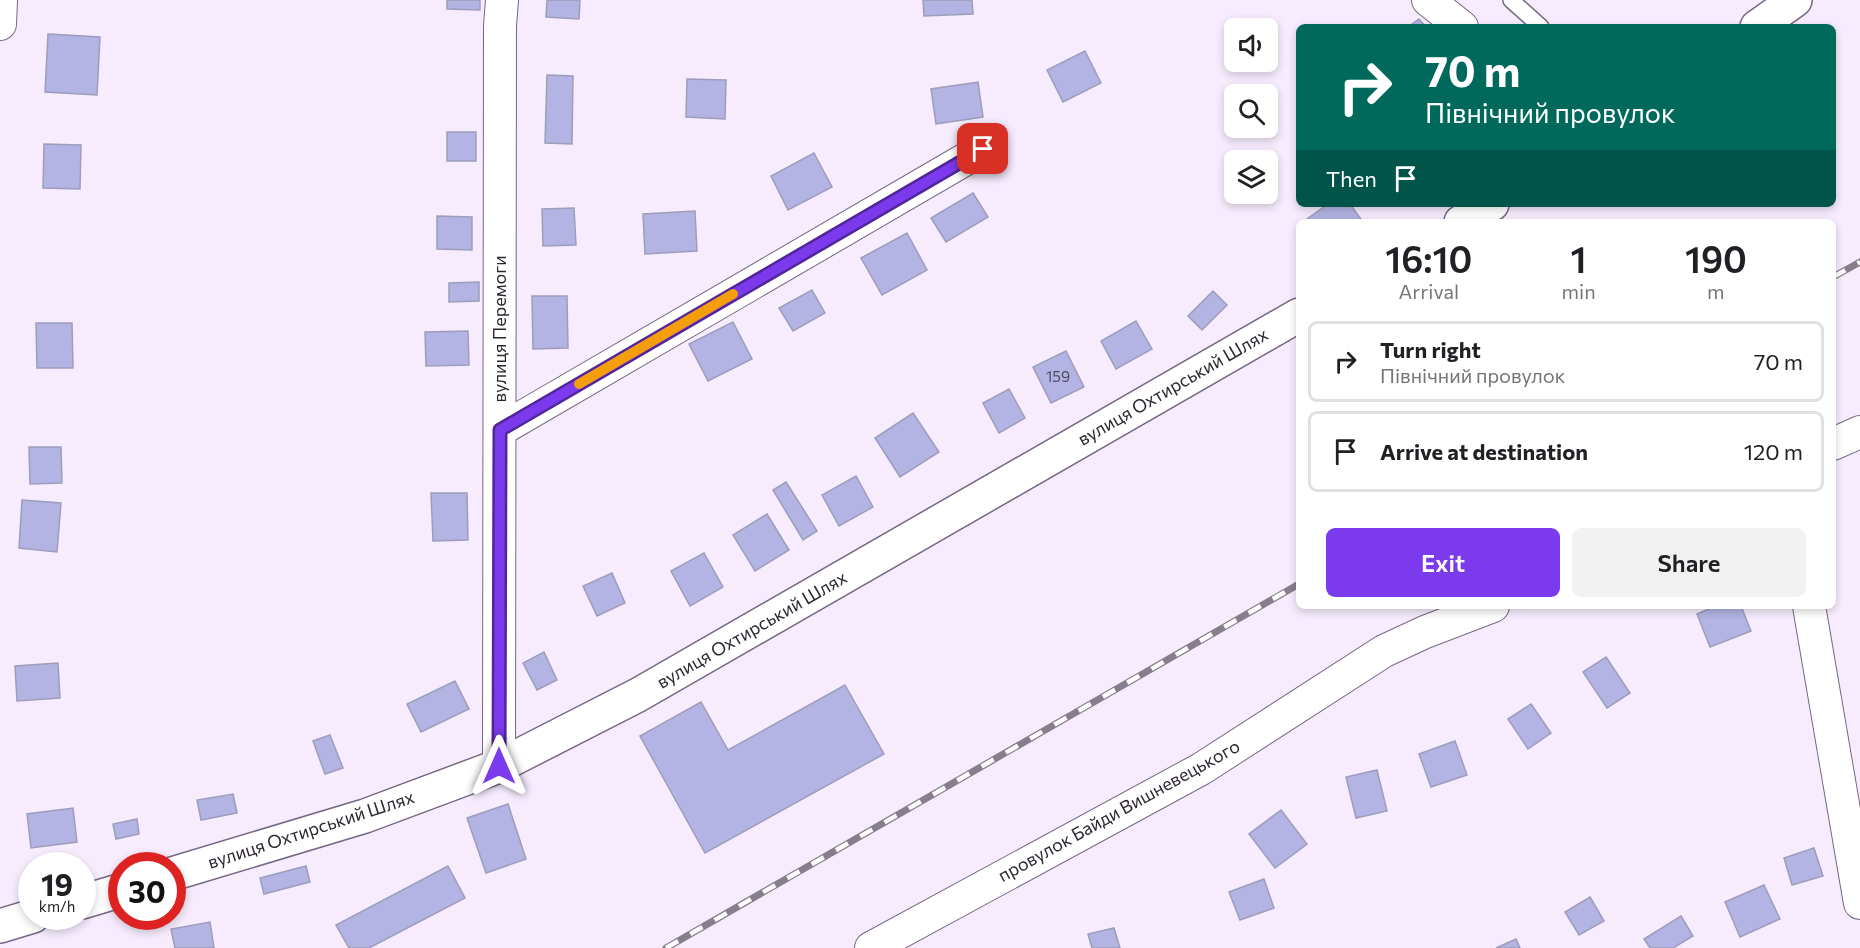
<!DOCTYPE html>
<html lang="en">
<head>
<meta charset="utf-8">
<style>
  :root { --surface:#fff; --page:#f2f2f2; --text:#202124; --muted:#757577; --line:#e0e0e0; --accent:#7c3aed }
  body { margin:0; font-family:Commissioner,sans-serif; background:var(--page); color:var(--text); height:100vh; display:flex; flex-direction:column; font-size:22px; white-space:nowrap }
  * { box-sizing:border-box; margin:0 }
  p { font-size:20px; color:var(--muted) }
  .icon { flex:none; width:33px; height:33px; fill:none; stroke:currentColor; stroke-width:2; stroke-linecap:round; stroke-linejoin:round }
  .map { position:relative; flex:1; overflow:hidden }
  .side { position:absolute; left:1296px; top:219px; width:540px; height:390px; display:flex; flex-direction:column; background:var(--surface); border-radius:9px; box-shadow:0 3px 9px #0003 }
  .side>* { flex:none }
  .banner { position:absolute; left:1296px; top:24px; width:540px; height:183px; border-radius:9px; box-shadow:0 3px 9px #0003; background:#00695c; color:#fff; overflow:hidden }
  .controls { position:absolute; left:1224px; top:18px; display:grid; gap:12px }
  .controls a { display:grid; place-items:center; width:54px; height:54px; border-radius:9px; background:var(--surface); box-shadow:0 3px 9px #0003; font-size:30px }
  .speed { position:absolute; left:18px; top:852px; display:flex; gap:12px; font-size:30px; font-weight:700; text-align:center }
  .speed>* { display:grid; place-content:center; width:78px; height:78px; border-radius:50%; background:var(--surface); box-shadow:0 3px 9px #0003; line-height:1 }
  .speed small { font-size:15px; font-weight:400 }
  .speed .limit { border:9px solid #d22; background:#fff; color:#111 }
  .pin { position:absolute; display:grid; place-items:center; width:51px; height:51px; color:#fff; margin:-26px; border-radius:12px; box-shadow:0 3px 9px #0006 }
  .me { position:absolute; width:66px; margin:-33px; rotate:0deg; stroke-linejoin:round; filter:drop-shadow(0 0 4px #0008) }
  .turn { display:flex; align-items:center; gap:21px; height:126px; padding:0 30px; font-size:27px }
  .turn .icon { width:78px; height:78px; stroke-width:2.5 }
  .turn b { display:block; font-size:42px; line-height:51px }
  .then { display:flex; align-items:center; height:57px; padding:0 30px; background:#0003; gap:12px; font-size:22px }
  .eta { display:flex; justify-content:space-evenly; align-items:center; height:102px; text-align:center }
  .eta b { font-size:36px; font-weight:600; line-height:42px }
  .button { display:flex; gap:12px; margin-top:auto; padding:12px 30px }
  .button a { flex:1; height:69px; border-radius:9px; background:var(--accent); color:#fff; font-size:24px; font-weight:600; line-height:69px; text-align:center }
  .button a+a { background:var(--page); color:var(--text) }
  ul { padding:0; list-style:none }
  li { display:flex; align-items:center; gap:18px; height:81px; margin:0 12px 9px; padding:0 18px; border:3px solid var(--line); border-radius:9px }
  li div { flex:1 }
  li b { display:block; font-size:22px }
  li em { font-style:normal }
  .map>svg:first-child { display:block }
  .building { fill:#b3b3e4; stroke:#9d9dbb; stroke-width:1.5 }
  .lines { fill:none; stroke-linecap:round; stroke-linejoin:round }
  .lane-casing { stroke:#766882; stroke-width:18 }
  .street-casing { stroke:#766882; stroke-width:34 }
  .secondary-casing { stroke:#766882; stroke-width:36 }
  .lane { stroke:#fff; stroke-width:15 }
  .street { stroke:#fff; stroke-width:32 }
  .secondary { stroke:#fff; stroke-width:33 }
  .rail-casing { stroke:#877e8c; stroke-width:7 }
  .rail { stroke:#fefefe; stroke-width:4.5; stroke-dasharray:14; stroke-linecap:butt }
  .route-casing { stroke:#51269a; stroke-width:15 }
  .route { stroke:#7c3aed; stroke-width:10 }
  .slow { stroke:#f59e0b; stroke-width:10 }
  .labels { text-anchor:middle; stroke-width:6; stroke-linejoin:round; paint-order:stroke }
  .number-label { font-size:15px; fill:#4f4a5e }
  .street-label { font-size:18px; fill:#2e2732; stroke:#fefefe }
</style>
</head>
<body>
<div class="map">
<svg width="1860" height="948" viewBox="0 0 1860 948">
  <rect width="100%" height="100%" fill="#f6ecfe"/>
  <g class="building">
    <path d="M 447,0 L 480,0 L 480,10 L 447,9 Z"/>
    <path d="M 547,0 L 580,0 L 579,19 L 546,17 Z"/>
    <path d="M 923,0 L 972,0 L 973,14 L 924,16 Z"/>
    <path d="M 1419,19 L 1426,27 L 1408,27 Z"/>
    <path d="M 48,34 L 100,37 L 97,95 L 45,92 Z"/>
    <path d="M 1085,51 L 1101,83 L 1063,102 L 1047,70 Z"/>
    <path d="M 547,75 L 573,76 L 572,144 L 545,143 Z"/>
    <path d="M 687,79 L 726,80 L 725,119 L 686,117 Z"/>
    <path d="M 978,82 L 983,117 L 936,124 L 931,89 Z"/>
    <rect x="447" y="132" width="29" height="29"/>
    <path d="M 44,144 L 81,145 L 80,189 L 43,188 Z"/>
    <path d="M 814,153 L 832,187 L 788,210 L 771,176 Z"/>
    <path d="M 973,193 L 988,217 L 946,242 L 931,218 Z"/>
    <path d="M 1328,204 L 1350,204 L 1363,222 L 1309,222 L 1307,219 Z"/>
    <path d="M 574,208 L 576,245 L 543,246 L 542,209 Z"/>
    <path d="M 695,211 L 697,251 L 645,254 L 643,214 Z"/>
    <path d="M 437,216 L 472,217 L 472,250 L 437,249 Z"/>
    <path d="M 907,233 L 927,270 L 882,295 L 861,258 Z"/>
    <path d="M 479,282 L 479,301 L 449,302 L 449,283 Z"/>
    <path d="M 812,290 L 825,313 L 793,331 L 779,308 Z"/>
    <path d="M 1213,291 L 1227,305 L 1202,330 L 1188,316 Z"/>
    <path d="M 532,296 L 567,296 L 568,348 L 533,349 Z"/>
    <path d="M 1136,321 L 1152,349 L 1116,369 L 1101,341 Z"/>
    <path d="M 733,322 L 752,359 L 708,381 L 689,344 Z"/>
    <path d="M 36,323 L 72,323 L 73,368 L 37,368 Z"/>
    <path d="M 468,331 L 469,365 L 426,366 L 425,332 Z"/>
    <path d="M 1066,351 L 1084,387 L 1051,403 L 1033,367 Z"/>
    <path d="M 1009,389 L 1025,418 L 999,433 L 983,403 Z"/>
    <path d="M 913,413 L 939,452 L 900,477 L 875,438 Z"/>
    <path d="M 29,447 L 61,447 L 62,483 L 30,484 Z"/>
    <path d="M 856,476 L 873,507 L 839,526 L 822,495 Z"/>
    <path d="M 786,482 L 817,531 L 803,540 L 773,490 Z"/>
    <path d="M 431,493 L 467,493 L 468,540 L 433,541 Z"/>
    <path d="M 22,500 L 61,503 L 57,552 L 19,548 Z"/>
    <path d="M 767,514 L 789,550 L 755,571 L 733,535 Z"/>
    <path d="M 704,553 L 723,587 L 690,606 L 671,571 Z"/>
    <path d="M 612,573 L 625,603 L 597,616 L 583,586 Z"/>
    <path d="M 1716,606 L 1741,606 L 1751,631 L 1710,647 L 1697,614 Z"/>
    <path d="M 544,652 L 557,680 L 537,690 L 523,663 Z"/>
    <path d="M 1606,657 L 1630,693 L 1607,708 L 1583,672 Z"/>
    <path d="M 58,663 L 60,698 L 17,701 L 15,666 Z"/>
    <path d="M 455,681 L 469,709 L 421,732 L 407,704 Z"/>
    <path d="M 845,685 L 884,754 L 705,853 L 640,736 L 701,702 L 728,750 Z"/>
    <path d="M 1531,704 L 1551,733 L 1528,749 L 1508,719 Z"/>
    <path d="M 330,735 L 343,768 L 325,774 L 313,741 Z"/>
    <path d="M 1455,741 L 1467,775 L 1431,787 L 1419,754 Z"/>
    <path d="M 1377,770 L 1387,811 L 1356,818 L 1346,777 Z"/>
    <path d="M 233,794 L 237,813 L 201,820 L 197,800 Z"/>
    <path d="M 508,804 L 526,859 L 486,873 L 467,818 Z"/>
    <path d="M 73,808 L 77,842 L 31,848 L 27,814 Z"/>
    <path d="M 1281,810 L 1307,844 L 1275,868 L 1249,834 Z"/>
    <path d="M 137,819 L 139,834 L 116,839 L 113,824 Z"/>
    <path d="M 1814,848 L 1823,876 L 1792,885 L 1784,858 Z"/>
    <path d="M 306,866 L 310,882 L 264,894 L 260,878 Z"/>
    <path d="M 448,866 L 465,898 L 369,948 L 349,948 L 336,925 Z"/>
    <path d="M 1264,879 L 1274,908 L 1240,920 L 1229,892 Z"/>
    <path d="M 1764,885 L 1780,919 L 1740,937 L 1725,902 Z"/>
    <path d="M 1590,897 L 1604,921 L 1579,935 L 1565,912 Z"/>
    <path d="M 1681,916 L 1693,936 L 1673,948 L 1650,948 L 1644,939 Z"/>
    <path d="M 210,922 L 214,948 L 175,948 L 171,929 Z"/>
    <path d="M 1114,928 L 1120,948 L 1092,948 L 1088,934 Z"/>
    <path d="M 1516,939 L 1520,948 L 1496,948 Z"/>
  </g>
  <g class="lines">
    <g class="lane-casing">
      <path id="lane" d="M 1511,0 L 1541,27"/>
    </g>
    <g class="street-casing">
      <g id="street">
        <path d="M 1428,0 L 1462,27"/>
        <path d="M 0,24 L 1,0"/>
        <path d="M 500,430 L 983,149"/>
        <path d="M 1833,444 L 1860,432"/>
        <path d="M 1809,606 L 1860,903"/>
        <path d="M 499,766 L 500,26 L 502,0"/>
        <path d="M 871,948 L 1201,769 L 1384,651 L 1425,632 L 1493,606"/>
      </g>
    </g>
    <g class="secondary-casing">
      <g id="secondary">
        <path d="M 1757,27 L 1795,0"/>
        <path d="M 1461,222 L 1492,204"/>
        <path d="M 172,874 L 365,816 L 499,766 L 638,695 L 1299,315"/>
        <path d="M 82,902 L 122,890"/>
        <path d="M 0,926 L 33,916"/>
      </g>
    </g>
    <use href="#lane" class="lane"/>
    <use href="#street" class="street"/>
    <use href="#secondary" class="secondary"/>
    <g class="rail-casing">
      <g id="rail">
        <path d="M 1833,277 L 1860,262"/>
        <path d="M 666,948 L 1299,584"/>
      </g>
    </g>
    <use href="#rail" class="rail"/>
  </g>
  <g class="lines">
    <g class="route-casing">
      <path id="route" d="M 499,766 L 500,430 L 983,149"/>
    </g>
    <use href="#route" class="route"/>
    <path class="slow" d="M 579,384 L 733,294"/>
  </g>
  <g class="labels">
    <g class="number-label">
      <text x="1058" y="382">159</text>
    </g>
    <g class="street-label">
      <text transform="translate(500 329) rotate(-90)" y="6">вулиця Перемоги</text>
      <text transform="translate(1173 387) rotate(-30)" y="6">вулиця Охтирський Шлях</text>
      <text transform="translate(752 630) rotate(-30)" y="6">вулиця Охтирський Шлях</text>
      <text transform="translate(1119 811) rotate(-29)" y="6">провулок Байди Вишневецького</text>
      <text transform="translate(311 830) rotate(-18)" y="6">вулиця Охтирський Шлях</text>
    </g>
  </g>
</svg>
<div class="controls">
<a><svg class="icon" aria-label="sound" viewBox="0 0 24 24"><path d="M4 9h4l5-4v14l-5-4H4zM17 9q2 3 0 6"/></svg></a>
<a><svg class="icon" aria-label="search" viewBox="0 0 24 24"><circle cx="10" cy="10" r="6"/><path d="M15 15l6 6"/></svg></a>
<a><svg class="icon" aria-label="layers" viewBox="0 0 24 24"><path d="M12 4l9 5-9 5-9-5zM3 14l9 5 9-5"/></svg></a>
</div>
<div class="speed"><div>19<small>km/h</small></div><div class="limit">30</div></div>
<div class="pin" style="left:983px;top:149px;background:#d93025"><svg class="icon" aria-label="arrive" viewBox="0 0 24 24"><path d="M6 21V4h12l-3 4 3 4H6"/></svg></div>
<svg class="me" style="left:499px;top:766px" viewBox="-20 -20 40 40"><path d="M0-17L14 15 0 8-14 15z" fill="#7c3aed" stroke="#fff" stroke-width="4"/></svg>
<div class="banner">
<div class="turn"><svg class="icon" aria-label="right" viewBox="0 0 24 24"><path d="M7 20v-9h11M14 6l5 5-5 5"/></svg><div><b>70 m</b>Північний провулок</div></div>
<div class="then">Then<svg class="icon" aria-label="arrive" viewBox="0 0 24 24"><path d="M6 21V4h12l-3 4 3 4H6"/></svg></div>
</div>
<section class="side">
<div class="eta">
<div><b>16:10</b><p>Arrival</p></div>
<div><b>1</b><p>min</p></div>
<div><b>190</b><p>m</p></div>
</div>
<ul>
<li><svg class="icon" aria-label="right" viewBox="0 0 24 24"><path d="M7 20v-9h11M14 6l5 5-5 5"/></svg><div><b>Turn right</b><p>Північний провулок</p></div><em>70 m</em></li>
<li><svg class="icon" aria-label="arrive" viewBox="0 0 24 24"><path d="M6 21V4h12l-3 4 3 4H6"/></svg><div><b>Arrive at destination</b></div><em>120 m</em></li>
</ul>
<div class="button"><a>Exit</a><a>Share</a></div>
</section>
</div>
</body>
</html>
